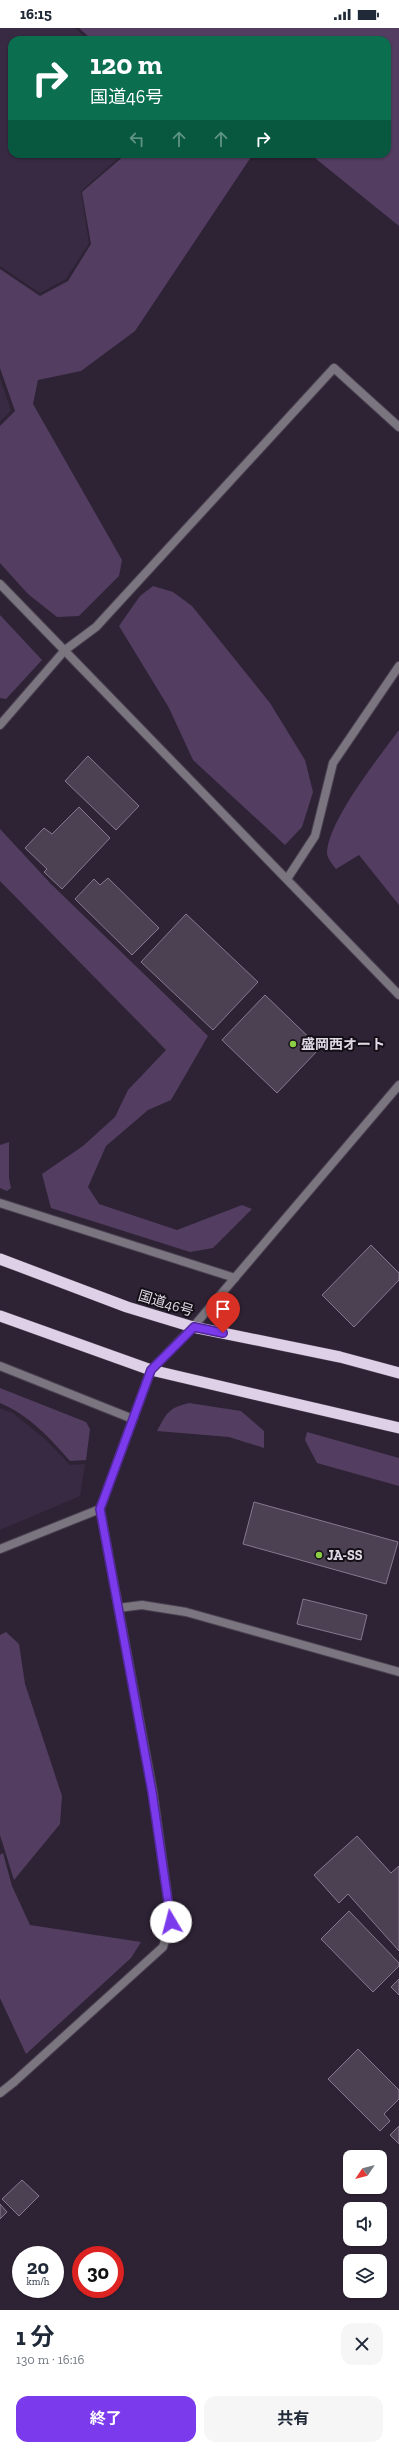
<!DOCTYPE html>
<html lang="ja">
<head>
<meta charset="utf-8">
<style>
  :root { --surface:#fff; --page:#f6f6f7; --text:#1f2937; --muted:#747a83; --accent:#7c3aed }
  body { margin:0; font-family:"Zilla Slab","Noto Sans JP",serif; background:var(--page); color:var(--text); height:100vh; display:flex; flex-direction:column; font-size:15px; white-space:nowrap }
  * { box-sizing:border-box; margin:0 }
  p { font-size:13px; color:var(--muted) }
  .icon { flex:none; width:22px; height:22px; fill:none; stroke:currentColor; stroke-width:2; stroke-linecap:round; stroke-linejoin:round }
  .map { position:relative; height:2282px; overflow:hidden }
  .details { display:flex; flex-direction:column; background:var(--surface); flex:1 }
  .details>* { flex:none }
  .top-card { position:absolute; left:8px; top:8px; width:383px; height:122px; border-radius:12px; box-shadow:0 1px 3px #0004; background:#0b6e4f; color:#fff; overflow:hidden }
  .needle { width:26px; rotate:235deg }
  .controls { position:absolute; left:343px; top:2122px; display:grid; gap:8px }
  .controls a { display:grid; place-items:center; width:44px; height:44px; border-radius:8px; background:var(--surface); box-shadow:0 1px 3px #0004; font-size:20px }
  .speed { position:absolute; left:12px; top:2218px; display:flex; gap:8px; font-size:20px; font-weight:700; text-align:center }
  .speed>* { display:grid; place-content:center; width:52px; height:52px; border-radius:50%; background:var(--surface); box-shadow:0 1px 3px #0004; line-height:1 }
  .speed small { font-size:10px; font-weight:400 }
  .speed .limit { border:6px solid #d22; background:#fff; color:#111 }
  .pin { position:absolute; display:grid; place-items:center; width:34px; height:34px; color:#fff; margin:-41px -17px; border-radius:50% 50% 50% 0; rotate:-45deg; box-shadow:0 0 4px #0007 }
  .pin .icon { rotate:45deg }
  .me { position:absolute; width:44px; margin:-22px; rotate:352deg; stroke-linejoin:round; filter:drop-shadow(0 0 3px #0008) }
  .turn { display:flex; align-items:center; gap:14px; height:84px; padding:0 16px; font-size:18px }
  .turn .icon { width:52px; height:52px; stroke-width:2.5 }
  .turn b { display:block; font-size:28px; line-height:34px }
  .lanes { display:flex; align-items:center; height:38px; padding:0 16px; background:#0003; justify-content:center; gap:20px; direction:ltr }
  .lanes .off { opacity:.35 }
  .round { display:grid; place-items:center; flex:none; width:42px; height:42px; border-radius:12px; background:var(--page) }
  .headline { display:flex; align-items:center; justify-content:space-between; height:68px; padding:0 16px }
  h1 { font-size:24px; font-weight:700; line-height:30px }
  .action { display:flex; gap:8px; margin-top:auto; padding:8px 16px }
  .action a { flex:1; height:46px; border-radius:12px; background:var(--accent); color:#fff; font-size:16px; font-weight:700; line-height:46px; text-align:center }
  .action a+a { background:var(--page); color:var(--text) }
  .status { display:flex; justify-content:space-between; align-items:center; height:28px; padding:0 20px; background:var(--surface); direction:ltr }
  .status svg { height:11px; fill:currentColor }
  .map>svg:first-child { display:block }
  .built { fill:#382a42 }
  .green { fill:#533d61 }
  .building { fill:#4c4053; stroke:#86798f }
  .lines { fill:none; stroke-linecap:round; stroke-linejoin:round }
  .service-casing { stroke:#4a4051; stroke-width:10 }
  .minor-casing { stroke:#4a4051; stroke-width:10 }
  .tertiary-casing { stroke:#4a4051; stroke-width:10 }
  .trunk-casing { stroke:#4a4051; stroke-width:12 }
  .service { stroke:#7a757e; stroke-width:8 }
  .minor { stroke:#7a757e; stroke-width:8 }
  .tertiary { stroke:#7a757e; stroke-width:8 }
  .trunk { stroke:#ded1e7; stroke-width:11 }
  .route-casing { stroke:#51269a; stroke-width:10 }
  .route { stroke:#7c3aed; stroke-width:7 }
  .poi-dot { fill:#8bce46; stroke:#140f17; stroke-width:1.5 }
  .labels { text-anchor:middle; stroke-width:4; stroke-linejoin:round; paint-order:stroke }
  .poi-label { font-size:14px; font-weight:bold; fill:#e0d9e5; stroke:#140f17; text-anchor:start }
  .street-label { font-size:14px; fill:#e0d9e5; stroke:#140f17 }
</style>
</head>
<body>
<div class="status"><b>16:15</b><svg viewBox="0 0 49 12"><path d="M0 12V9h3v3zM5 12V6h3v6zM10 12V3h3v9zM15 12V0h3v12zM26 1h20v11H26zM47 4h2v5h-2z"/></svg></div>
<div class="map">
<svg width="399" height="2282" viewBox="0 0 399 2282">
  <rect width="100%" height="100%" fill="#2e2335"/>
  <g class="built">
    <path d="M 0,0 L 75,0 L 88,12 L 12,12 L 12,126 L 123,126 L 81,163 L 89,215 L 66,251 L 40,265 L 0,238 Z"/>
    <path d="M 0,350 L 11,383 L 0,393 Z"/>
    <path d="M 0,1380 L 13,1385 L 46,1412 L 70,1437 L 85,1436 L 80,1468 L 0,1502 Z"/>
  </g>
  <g class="green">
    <path d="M 79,0 L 399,0 L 399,198 L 310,126 L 387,126 L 387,12 L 92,12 Z"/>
    <path d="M 126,126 L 253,126 L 135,303 L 81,343 L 38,352 L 33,376 L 122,532 L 119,548 L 79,588 L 57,589 L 28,566 L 0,535 L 0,398 L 15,383 L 0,340 L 0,241 L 40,268 L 68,253 L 91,216 L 82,164 Z"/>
    <path d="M 153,558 L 173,564 L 192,578 L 270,675 L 305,732 L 313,764 L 302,799 L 285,817 L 193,732 L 169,680 L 119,598 L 140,568 Z"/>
    <path d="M 0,587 L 42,632 L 6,671 L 0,670 Z"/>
    <path d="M 399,702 L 399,877 L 359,827 L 336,841 C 333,837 327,830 327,825 C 328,793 379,729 399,702 Z"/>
    <path d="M 0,801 L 51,856 L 208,1008 L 171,1072 L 148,1082 L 106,1118 L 88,1159 L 99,1176 L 177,1202 L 242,1177 L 252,1181 L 213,1220 L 190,1224 L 51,1180 L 42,1146 L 83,1118 L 115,1089 L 128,1062 L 166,1022 L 0,853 Z"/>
    <path d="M 9,1114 L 9,1150 L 11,1160 L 7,1163 L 0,1160 L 0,1117 Z"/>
    <path d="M 0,1360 L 86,1394 L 90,1401 L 86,1432 L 70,1433 C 50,1410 29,1387 0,1375 Z"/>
    <path d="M 189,1375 L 241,1383 L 264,1403 L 264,1420 L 229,1409 L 157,1403 C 167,1385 168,1380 189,1375 Z"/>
    <path d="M 307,1404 L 399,1430 L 399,1458 L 317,1435 L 305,1412 Z"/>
    <path d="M 6,1604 L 19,1616 L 25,1656 L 62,1768 L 60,1796 L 14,1852 L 0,1807 L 0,1607 Z"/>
    <path d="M 3,1825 L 12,1858 L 30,1897 L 141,1914 L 131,1930 L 26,2026 L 0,1970 L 0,1827 Z"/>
  </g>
  <g class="building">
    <path d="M 88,728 L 139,778 L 116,802 L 65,753 Z"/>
    <path d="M 79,779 L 110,810 L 62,861 L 44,844 L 47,841 L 25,820 L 44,800 L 52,806 Z"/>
    <path d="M 108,850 L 159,900 L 132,927 L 75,871 L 94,851 L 100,857 Z"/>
    <path d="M 186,886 L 258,954 L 213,1002 L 141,934 Z"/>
    <path d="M 265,967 L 320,1020 L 277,1065 L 222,1012 Z"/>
    <path d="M 371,1217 L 399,1245 L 399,1252 L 354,1299 L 322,1267 Z"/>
    <path d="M 254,1474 L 398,1514 L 386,1556 L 243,1516 Z"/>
    <path d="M 303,1571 L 367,1587 L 361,1612 L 297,1596 Z"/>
    <path d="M 357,1808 L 391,1845 L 399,1838 L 399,1923 L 348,1866 L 339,1875 L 314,1847 Z"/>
    <path d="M 349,1883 L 399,1935 L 399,1938 L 373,1964 L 321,1911 Z"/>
    <path d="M 399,1951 L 399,1967 L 391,1959 Z"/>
    <path d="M 358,2021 L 399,2062 L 399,2071 L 384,2086 L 390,2093 L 380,2103 L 328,2051 Z"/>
    <path d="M 399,2098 L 399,2116 L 390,2107 Z"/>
    <path d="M 22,2152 L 39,2168 L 19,2188 L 2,2171 Z"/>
    <path d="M 0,2176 L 7,2184 L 0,2191 Z"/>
  </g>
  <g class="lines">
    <g class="service-casing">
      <g id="service">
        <path d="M 65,622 L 96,599 L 334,340 L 399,399"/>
        <path d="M 287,851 L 315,808 L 333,735 L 399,638"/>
        <path d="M 0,1521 L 100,1481"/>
        <path d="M 118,1580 L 142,1577 L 186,1584 L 399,1644"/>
        <path d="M 0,2065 L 14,2054"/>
      </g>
    </g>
    <g class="minor-casing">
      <g id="minor">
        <path d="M 0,697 L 65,622"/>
        <path d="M 0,1175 L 235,1250"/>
        <path d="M 0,1338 L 133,1391"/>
        <path d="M 14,2054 L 163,1919 L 171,1894 L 153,1764 L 100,1481 L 151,1342"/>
      </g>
    </g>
    <g class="tertiary-casing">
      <g id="tertiary">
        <path d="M 0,556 L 399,967"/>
        <path d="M 151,1342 L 193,1299 L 399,1057"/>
      </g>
    </g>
    <g class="trunk-casing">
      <g id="trunk">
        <path d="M 0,1231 L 127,1279 L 193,1299 L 340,1329 L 399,1345"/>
        <path d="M 0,1288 L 151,1342 L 399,1400"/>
      </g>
    </g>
    <use href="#service" class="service"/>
    <use href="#minor" class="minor"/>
    <use href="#tertiary" class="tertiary"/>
    <use href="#trunk" class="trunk"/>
  </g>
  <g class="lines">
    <g class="route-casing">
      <path id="route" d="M 171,1894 L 152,1764 L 100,1481 L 151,1342 L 194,1299 L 223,1305"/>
    </g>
    <use href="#route" class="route"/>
  </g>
  <g class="poi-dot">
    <circle cx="293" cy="1016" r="4"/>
    <circle cx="319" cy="1527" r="4"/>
  </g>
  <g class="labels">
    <g class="poi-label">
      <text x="301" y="1021">盛岡西オート</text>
      <text x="327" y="1532">JA-SS</text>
    </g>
    <g class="street-label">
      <text transform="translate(166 1275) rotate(17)" y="5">国道46号</text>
    </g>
  </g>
</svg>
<div class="controls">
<a><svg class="needle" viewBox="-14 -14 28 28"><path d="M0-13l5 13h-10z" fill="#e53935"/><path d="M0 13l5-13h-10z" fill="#747a83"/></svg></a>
<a><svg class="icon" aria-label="sound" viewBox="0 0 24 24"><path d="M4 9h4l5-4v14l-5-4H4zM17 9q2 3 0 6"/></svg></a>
<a><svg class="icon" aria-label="layers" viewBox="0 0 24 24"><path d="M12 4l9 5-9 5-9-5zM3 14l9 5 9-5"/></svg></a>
</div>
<div class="speed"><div>20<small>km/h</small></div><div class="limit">30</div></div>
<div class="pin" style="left:223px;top:1305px;background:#d93025"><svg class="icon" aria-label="arrive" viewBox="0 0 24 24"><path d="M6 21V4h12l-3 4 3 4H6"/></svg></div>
<svg class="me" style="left:171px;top:1894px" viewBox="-20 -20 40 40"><circle r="19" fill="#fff"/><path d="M0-13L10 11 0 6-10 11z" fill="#7c3aed"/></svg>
<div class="top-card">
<div class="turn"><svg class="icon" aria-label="right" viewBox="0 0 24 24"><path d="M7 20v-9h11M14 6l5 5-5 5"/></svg><div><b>120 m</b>国道46号</div></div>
<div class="lanes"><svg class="icon off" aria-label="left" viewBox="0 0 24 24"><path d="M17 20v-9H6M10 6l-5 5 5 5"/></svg><svg class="icon off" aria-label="ahead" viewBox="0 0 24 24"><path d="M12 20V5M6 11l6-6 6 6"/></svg><svg class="icon off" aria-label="ahead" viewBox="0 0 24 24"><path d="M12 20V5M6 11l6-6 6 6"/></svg><svg class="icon" aria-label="right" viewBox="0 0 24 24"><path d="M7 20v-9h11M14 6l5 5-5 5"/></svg></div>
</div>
</div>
<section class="details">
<div class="headline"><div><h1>1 分</h1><p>130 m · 16:16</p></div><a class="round"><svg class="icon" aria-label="close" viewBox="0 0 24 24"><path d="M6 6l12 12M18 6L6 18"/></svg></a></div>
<div class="action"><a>終了</a><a>共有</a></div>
</section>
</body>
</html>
